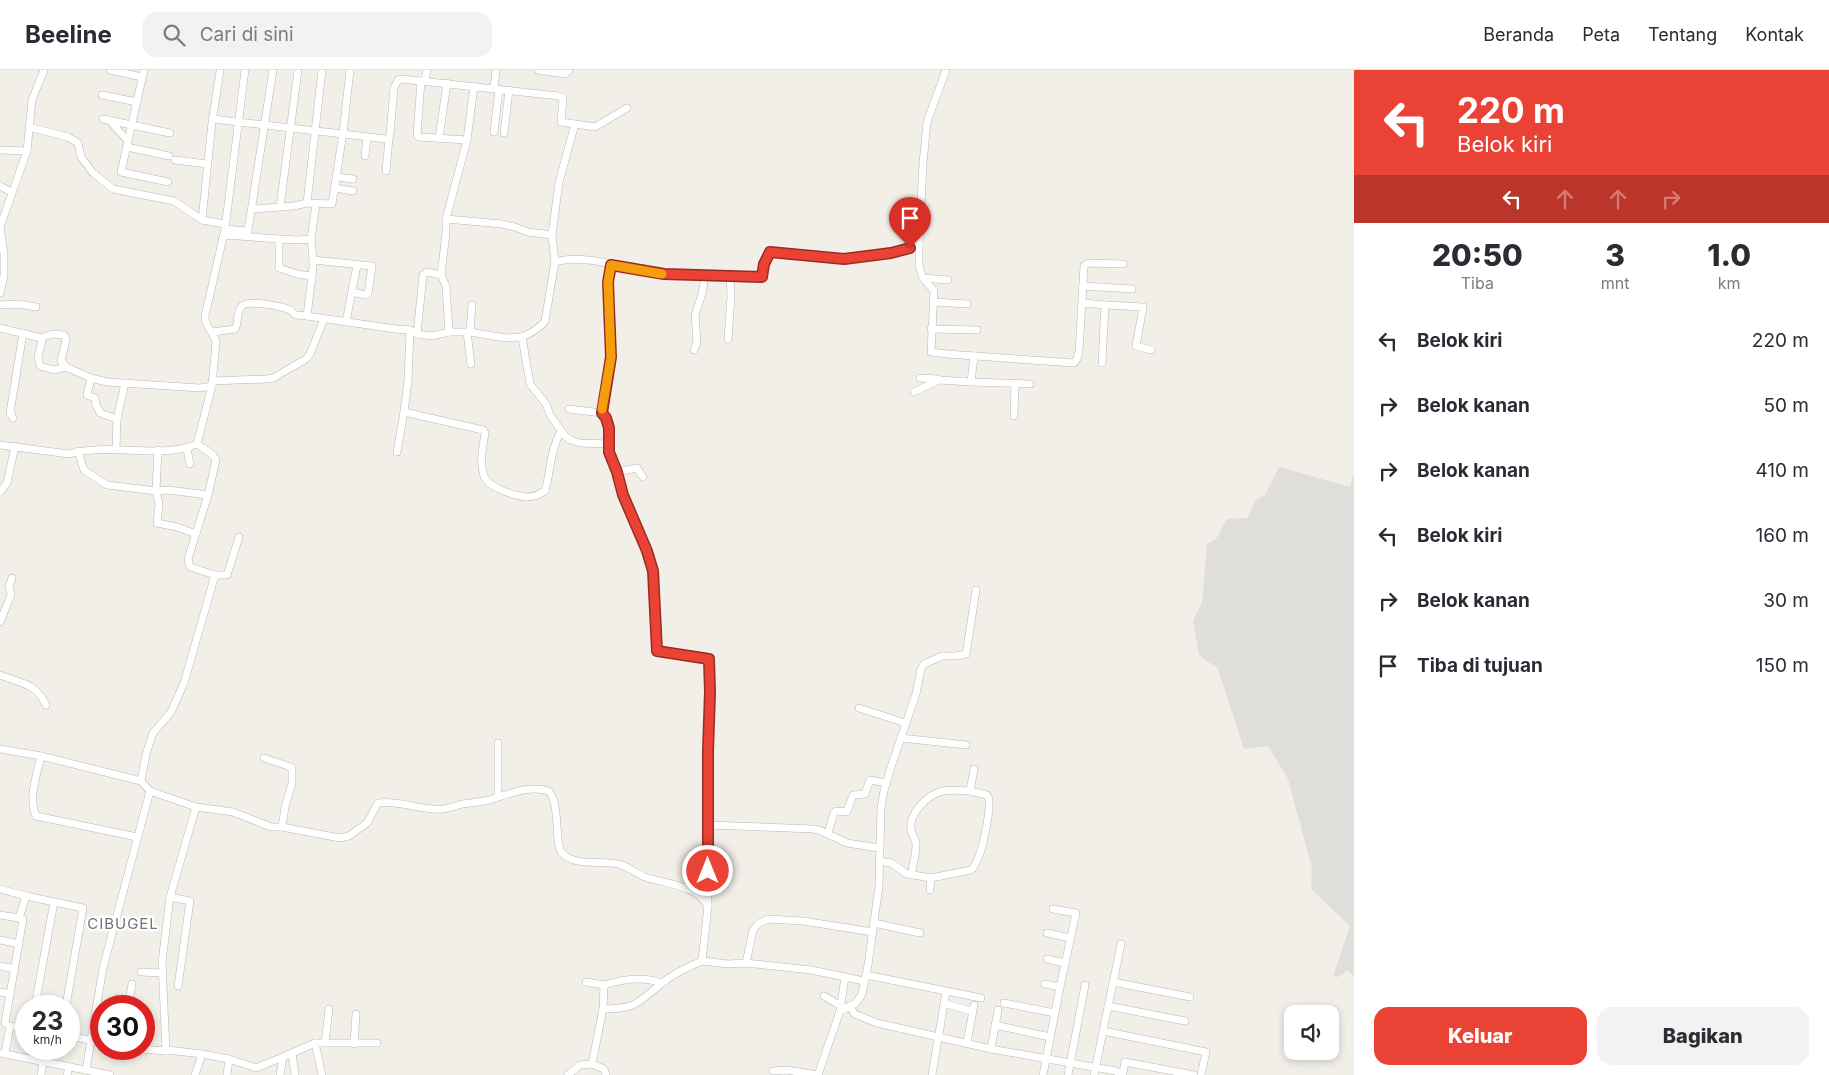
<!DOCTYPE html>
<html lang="id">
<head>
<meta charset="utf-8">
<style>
  :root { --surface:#fff; --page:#f2f2f3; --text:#2b2b33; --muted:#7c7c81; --line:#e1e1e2; --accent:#ea4335 }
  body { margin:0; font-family:Inter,sans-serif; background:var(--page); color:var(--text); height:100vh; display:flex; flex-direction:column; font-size:19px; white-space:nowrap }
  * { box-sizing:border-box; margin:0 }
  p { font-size:16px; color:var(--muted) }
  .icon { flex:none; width:28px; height:28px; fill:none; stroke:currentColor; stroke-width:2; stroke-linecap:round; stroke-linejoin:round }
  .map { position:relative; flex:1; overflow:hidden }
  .side { display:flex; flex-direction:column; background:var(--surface); width:475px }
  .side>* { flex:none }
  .top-card { background:#ea4335; color:#fff; overflow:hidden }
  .controls { position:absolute; left:1284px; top:935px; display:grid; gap:10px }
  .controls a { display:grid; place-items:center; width:55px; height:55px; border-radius:10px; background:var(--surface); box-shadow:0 2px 8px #0003; font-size:25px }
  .speed { position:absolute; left:15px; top:925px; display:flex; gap:10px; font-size:25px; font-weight:700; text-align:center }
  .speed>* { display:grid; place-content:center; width:65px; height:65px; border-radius:50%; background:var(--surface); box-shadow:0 2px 8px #0003; line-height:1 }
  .speed small { font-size:12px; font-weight:400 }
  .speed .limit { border:8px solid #d22; background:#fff; color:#111 }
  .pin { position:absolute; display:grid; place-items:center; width:42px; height:42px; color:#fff; margin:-51px -21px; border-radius:50% 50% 50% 0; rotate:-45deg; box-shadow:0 0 5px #0007 }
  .pin .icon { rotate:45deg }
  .me { position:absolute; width:55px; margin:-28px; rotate:0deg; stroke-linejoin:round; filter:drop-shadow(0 0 4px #0008) }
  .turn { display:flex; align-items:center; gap:18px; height:105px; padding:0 20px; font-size:22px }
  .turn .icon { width:65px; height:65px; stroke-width:2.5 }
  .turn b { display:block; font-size:35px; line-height:42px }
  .lanes { display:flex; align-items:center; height:48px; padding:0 20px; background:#0003; justify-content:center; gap:25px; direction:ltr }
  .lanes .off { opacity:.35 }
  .eta { display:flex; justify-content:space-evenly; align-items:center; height:85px; text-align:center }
  .eta b { font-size:30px; font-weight:800; line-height:35px }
  .primary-button { display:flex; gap:10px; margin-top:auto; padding:10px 20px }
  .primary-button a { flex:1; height:58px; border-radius:15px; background:var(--accent); color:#fff; font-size:20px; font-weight:800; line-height:58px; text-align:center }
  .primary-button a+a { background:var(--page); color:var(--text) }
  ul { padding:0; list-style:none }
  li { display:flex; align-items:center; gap:15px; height:65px; padding:0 20px }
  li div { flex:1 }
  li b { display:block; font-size:19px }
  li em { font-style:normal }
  header { display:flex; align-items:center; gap:30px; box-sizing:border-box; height:70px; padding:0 25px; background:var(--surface); border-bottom:1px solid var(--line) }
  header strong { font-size:24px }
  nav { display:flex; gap:28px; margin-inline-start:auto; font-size:18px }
  .search { width:350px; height:45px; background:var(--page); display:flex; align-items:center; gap:12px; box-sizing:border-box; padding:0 18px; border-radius:15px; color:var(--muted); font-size:19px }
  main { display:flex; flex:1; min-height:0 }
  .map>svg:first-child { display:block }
  .industrial { fill:#e0deda }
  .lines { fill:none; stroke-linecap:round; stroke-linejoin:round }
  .minor-casing { stroke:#b5b8bc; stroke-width:8 }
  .minor { stroke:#fff; stroke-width:7 }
  .route-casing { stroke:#982c22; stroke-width:12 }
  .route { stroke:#ea4335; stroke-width:9 }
  .slow { stroke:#f59e0b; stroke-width:9 }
  .labels { text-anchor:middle; stroke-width:4.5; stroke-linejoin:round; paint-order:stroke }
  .quarter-label { font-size:15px; letter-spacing:1px; fill:#70757a; stroke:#fff }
</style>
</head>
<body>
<header>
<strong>Beeline</strong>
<div class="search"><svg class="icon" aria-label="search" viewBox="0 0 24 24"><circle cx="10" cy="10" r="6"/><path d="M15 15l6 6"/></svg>Cari di sini</div>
<nav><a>Beranda</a><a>Peta</a><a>Tentang</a><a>Kontak</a></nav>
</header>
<main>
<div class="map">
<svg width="1354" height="1005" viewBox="0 0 1354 1005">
  <rect width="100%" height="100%" fill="#f1efe8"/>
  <path class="industrial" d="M 1279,397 L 1350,417 L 1354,403 L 1354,906 L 1347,901 L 1338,907 L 1333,906 L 1350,856 L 1311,819 L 1312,798 L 1288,709 L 1268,676 L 1244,679 L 1218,599 L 1199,585 L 1193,551 L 1202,532 L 1207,474 L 1216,469 L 1227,449 L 1247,448 L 1256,430 L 1265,425 Z"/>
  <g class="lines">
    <g class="minor-casing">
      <g id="minor">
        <path d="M 110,0 L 142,7"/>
        <path d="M 144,0 L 121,102 L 168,112"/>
        <path d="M 538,0 L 565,4 L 569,0"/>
        <path d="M 220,1 L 212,52 L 202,150 L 225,154"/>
        <path d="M 421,11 L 417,65 L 419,67 L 467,70"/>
        <path d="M 425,11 L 427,0"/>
        <path d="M 494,18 L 496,0"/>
        <path d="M 102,25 L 137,32"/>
        <path d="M 103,49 L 170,63"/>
        <path d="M 212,49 L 386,69 L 389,68 L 390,64 L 394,18 L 398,10 L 402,9 L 559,26 L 563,28 L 561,52 L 595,57 L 627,38"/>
        <path d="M 109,50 L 128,71"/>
        <path d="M 29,57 L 68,67 L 78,73 L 81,87 L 93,103 L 113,119 L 174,131 L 202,150"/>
        <path d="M 494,62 L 499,19"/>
        <path d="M 504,63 L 509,20"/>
        <path d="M 439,68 L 447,13"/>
        <path d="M 127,77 L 169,86"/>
        <path d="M 0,80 L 27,81"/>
        <path d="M 365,86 L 367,68"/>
        <path d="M 175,90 L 207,94"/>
        <path d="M 386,101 L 389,68"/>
        <path d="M 337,107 L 353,109"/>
        <path d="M 0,116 L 11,122"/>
        <path d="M 335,118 L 353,121"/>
        <path d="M 307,133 L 332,134 L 343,63 L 350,0"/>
        <path d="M 280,137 L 298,0"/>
        <path d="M 253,139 L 294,136 L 307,133 L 322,0"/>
        <path d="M 446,149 L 502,154 L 515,157 L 528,162 L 552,165 L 555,192 L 545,251 C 539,259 531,263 522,267"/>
        <path d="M 225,159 L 248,161 L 273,0"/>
        <path d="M 224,165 L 279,169 L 279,198 L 297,204 L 312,206"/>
        <path d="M 552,165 L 559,112 L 575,54"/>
        <path d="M 279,169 L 298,170 L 311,169"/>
        <path d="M 919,174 L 919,196 L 923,208 L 934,221 L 931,282 L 947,284 L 1074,293 L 1077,289 L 1079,281 L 1084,196 L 1088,193 L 1123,194"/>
        <path d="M 313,190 L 311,169 L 316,134"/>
        <path d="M 555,192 C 586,182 634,202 666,205 C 698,207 730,207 762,207 L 764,194 L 770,182 L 844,189 L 891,183 L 919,174 L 923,93 L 927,52 L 946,0"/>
        <path d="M 923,208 L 948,210"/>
        <path d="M 1083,216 L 1132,219"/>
        <path d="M 352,222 L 366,225 L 368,224 L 372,196 L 313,190 L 313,198 L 307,246 L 395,259 L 410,260 L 417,264 L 432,266 L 449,262 L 470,262 L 505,268 L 522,267 L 530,314 L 546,334 L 550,345 L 565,366 L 571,370 L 580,373 L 610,374 L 609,382 L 617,402 L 623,425 L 647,481 L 653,501 L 657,581 L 709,589 L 711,622 L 708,681 L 708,836 L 702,891 C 687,897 673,904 661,914 C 637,933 636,939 603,939 L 592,994 L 580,995 L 568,1005"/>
        <path d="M 0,223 L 4,206 L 4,184 L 0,157 L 27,81 L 32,30 L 44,0"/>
        <path d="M 934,232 L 967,234"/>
        <path d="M 1083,233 L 1105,235 L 1102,293"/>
        <path d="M 0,235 L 18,234 L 36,237"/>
        <path d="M 1105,235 L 1143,237 L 1136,276 L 1151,280"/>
        <path d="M 346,252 L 357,195"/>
        <path d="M 0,258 L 41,268 L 52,264 L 64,265 L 66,270 L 61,291 L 66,297"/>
        <path d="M 931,259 L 977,260"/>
        <path d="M 410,260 L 408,311 L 404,342 L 483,360 L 485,363 C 483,377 479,392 484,406 C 488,418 515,426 527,427 C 534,427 540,424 545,421 C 551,400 550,380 561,361"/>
        <path d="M 212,262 L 235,259 C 239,252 236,244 241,237 C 247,229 281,236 290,240 C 292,241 293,244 296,245 C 299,246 304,245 307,246"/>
        <path d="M 449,262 L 446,216 L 441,205 L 446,163 L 446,149 L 467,70 L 474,16"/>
        <path d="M 467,262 L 471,294"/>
        <path d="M 470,262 L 472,235"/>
        <path d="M 417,264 L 423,205 L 427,202 L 441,205"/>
        <path d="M 41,268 L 42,271 L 38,287 L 40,296 L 54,300 L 66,297 L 91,308 L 107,312 L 200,318 L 212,316"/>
        <path d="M 728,269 L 731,226 L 730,207"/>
        <path d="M 694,280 L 697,273 L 695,245 L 702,224 L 705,206"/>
        <path d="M 974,286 L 971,312 L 1030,314"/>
        <path d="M 91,308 L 87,325 L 95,328 L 96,335 L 100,343 L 117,349 L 116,379"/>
        <path d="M 920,308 L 938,309"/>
        <path d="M 212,311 L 266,309 L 273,308 L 306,289 L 310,284 L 324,249"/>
        <path d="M 914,322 L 939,310 L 971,312"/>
        <path d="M 569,339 L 602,343 L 607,348 L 610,374"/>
        <path d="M 602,343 L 611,287 L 608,212 L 611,195"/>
        <path d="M 1014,346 L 1015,314"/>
        <path d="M 13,348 L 10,343 L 23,263"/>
        <path d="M 117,349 L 125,313"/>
        <path d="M 197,374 L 212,316 L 216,272 C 214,262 204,256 205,246 L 225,159 L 245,0"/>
        <path d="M 0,375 L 69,384 C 110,372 159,390 197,374 L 213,385 L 216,390 L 208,425 L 188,489 L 190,497 L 215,505 L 184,613 L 171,642 L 153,663 L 146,684 L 141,711"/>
        <path d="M 187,379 L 190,394"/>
        <path d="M 158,380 L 156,421 L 159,434 L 157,453 L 177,457 L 196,464"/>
        <path d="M 78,381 L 84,400 L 107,415 L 156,421 L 168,420 L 208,425"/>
        <path d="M 397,382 L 404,342"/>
        <path d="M 617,402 L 637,398 L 643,407"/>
        <path d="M 0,422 L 7,413 L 15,376"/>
        <path d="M 215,505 L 227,505 L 239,467"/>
        <path d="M 0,552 L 11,525 L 9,516 L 12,508"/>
        <path d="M 0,605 C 20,613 36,613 46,635"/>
        <path d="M 859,638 L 905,653"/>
        <path d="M 901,668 L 966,675"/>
        <path d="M 498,673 L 498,726"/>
        <path d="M 0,679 L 41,686 L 141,711 L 150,721 L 103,898 L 86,1000"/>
        <path d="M 41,686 C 37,704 28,728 36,746 L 137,767"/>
        <path d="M 264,688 L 288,696 L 292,698 L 292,713 L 285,737 L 282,757"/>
        <path d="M 150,721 L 196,737 L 233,742 L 271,757 L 282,757 L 340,768 L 349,766 L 367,753 L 378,733 C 399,730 422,741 443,739 C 450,738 456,736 462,734 C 471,733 480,732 489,730 C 509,724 528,715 549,721 C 561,737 554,775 562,783 C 575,797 601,790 618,794 C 628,796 635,803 645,807 C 668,815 695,814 708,836"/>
        <path d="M 709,755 L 813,759 L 819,760 L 847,773 L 879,778"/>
        <path d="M 828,763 L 834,743 L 836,741 L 847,742 L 853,725 L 865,724 L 870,710 L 887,713"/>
        <path d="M 879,791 L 891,793 L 907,804 L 931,808 L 930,820"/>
        <path d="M 911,805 C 913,795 916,784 916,774 C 916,769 912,765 911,760 C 908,744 928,724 943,721 C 951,719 961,721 970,721"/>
        <path d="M 931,808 L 971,800 C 982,790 990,744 989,729 L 987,725 L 970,721 L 974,699"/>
        <path d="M 0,819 L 26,826"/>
        <path d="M 170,827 L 190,831 L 178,916"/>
        <path d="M 1053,839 L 1076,843 L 1060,917"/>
        <path d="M 0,845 L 19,848"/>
        <path d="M 874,853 L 920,863"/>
        <path d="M 1047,863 L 1070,868"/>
        <path d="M 0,870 L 19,874"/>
        <path d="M 1047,889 L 1065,893"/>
        <path d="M 702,891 L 728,894 L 746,893 L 811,900 L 864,911"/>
        <path d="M 746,893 L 753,860 L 758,854 L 768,849 L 803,851 L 873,862"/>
        <path d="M 0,896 L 15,899"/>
        <path d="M 141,902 L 162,903"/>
        <path d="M 866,905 L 981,928"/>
        <path d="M 586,912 L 604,915 L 603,939"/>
        <path d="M 1113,912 L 1190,927"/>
        <path d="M 604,915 C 623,909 643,906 661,913"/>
        <path d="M 0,922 L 10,924"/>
        <path d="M 824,926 L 841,936"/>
        <path d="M 1004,933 L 1055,943"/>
        <path d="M 946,934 L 972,941"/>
        <path d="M 35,936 L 54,832"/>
        <path d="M 128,936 L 132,914"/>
        <path d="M 849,936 L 855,944 L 877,953 L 991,979 L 1116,1001 L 1119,1005"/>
        <path d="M 1108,936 L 1185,951"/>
        <path d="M 840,941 L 845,907"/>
        <path d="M 995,955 L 1050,967"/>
        <path d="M 26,959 L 10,956 L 5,953 L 23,849 L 19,848 L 26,826 L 83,838 L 66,936"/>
        <path d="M 1103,961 L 1206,982 L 1201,1005"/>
        <path d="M 69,966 L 101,972"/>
        <path d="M 315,973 L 322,1005"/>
        <path d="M 325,973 L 329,939"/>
        <path d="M 967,973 L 974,935"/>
        <path d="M 354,974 L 356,944"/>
        <path d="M 142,979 L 166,981"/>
        <path d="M 991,979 L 998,940"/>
        <path d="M 0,983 L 110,1005"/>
        <path d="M 5,983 L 10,956"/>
        <path d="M 292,983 L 295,1005"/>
        <path d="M 202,984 L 229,989 L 256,998 L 283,987"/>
        <path d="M 592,994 L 604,999 L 606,1005"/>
        <path d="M 773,1001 L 786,1000 L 818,1005"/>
        <path d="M 1118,1002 L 1123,1003 L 1125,992 L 1194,1005"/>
        <path d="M 41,1005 L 43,992"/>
        <path d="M 67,1005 L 69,997"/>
        <path d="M 195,1005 L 202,984 L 167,980 L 166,981 L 162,892 L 170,827 L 196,737"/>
        <path d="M 227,1005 L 229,989"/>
        <path d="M 280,1005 L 283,987 L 315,973 L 377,973"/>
        <path d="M 818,1005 L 840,941 L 856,933 L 862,924 L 868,895 L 879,816 L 881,738 L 884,721 L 891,697 L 916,624 L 921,599 L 924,594 L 942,586 L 956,586 L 966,584 L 976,520"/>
        <path d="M 932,1005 L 946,922"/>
        <path d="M 1043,1005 L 1060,917 L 1045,914"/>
        <path d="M 1068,1005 L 1085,915"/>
        <path d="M 1094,1005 L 1121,874"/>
      </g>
    </g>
    <use href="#minor" class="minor"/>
  </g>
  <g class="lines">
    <g class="route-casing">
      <path id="route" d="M 708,801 L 708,681 L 710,622 L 709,589 L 657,581 L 653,501 L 647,481 L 623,425 L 617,402 L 609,382 L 609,358 L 606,348 L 602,343 L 611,287 L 608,212 L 611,195 L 664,204 L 762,207 L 764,194 L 770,182 L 844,189 L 891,183 L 910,178"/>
    </g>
    <use href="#route" class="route"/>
    <path class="slow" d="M 602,339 L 611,287 L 608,212 L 611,195 L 662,204"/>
  </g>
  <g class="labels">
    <g class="quarter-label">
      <text x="123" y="859">CIBUGEL</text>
    </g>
  </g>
</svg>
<div class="controls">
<a><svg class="icon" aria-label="sound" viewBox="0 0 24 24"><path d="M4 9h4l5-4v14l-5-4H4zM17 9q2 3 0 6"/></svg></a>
</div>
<div class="speed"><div>23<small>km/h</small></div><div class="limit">30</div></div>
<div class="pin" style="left:910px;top:178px;background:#d93025"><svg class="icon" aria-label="arrive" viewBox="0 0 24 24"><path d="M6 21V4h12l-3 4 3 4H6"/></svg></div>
<svg class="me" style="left:708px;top:801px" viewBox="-20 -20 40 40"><circle r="17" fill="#ea4335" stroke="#fff" stroke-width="3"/><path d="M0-11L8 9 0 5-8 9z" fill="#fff"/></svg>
</div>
<section class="side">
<div class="top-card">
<div class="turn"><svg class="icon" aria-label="left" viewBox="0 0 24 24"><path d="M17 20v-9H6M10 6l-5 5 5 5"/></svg><div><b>220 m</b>Belok kiri</div></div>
<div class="lanes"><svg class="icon" aria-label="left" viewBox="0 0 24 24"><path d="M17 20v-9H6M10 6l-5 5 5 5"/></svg><svg class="icon off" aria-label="ahead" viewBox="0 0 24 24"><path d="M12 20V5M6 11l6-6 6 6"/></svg><svg class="icon off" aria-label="ahead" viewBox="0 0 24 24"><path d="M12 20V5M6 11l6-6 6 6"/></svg><svg class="icon off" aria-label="right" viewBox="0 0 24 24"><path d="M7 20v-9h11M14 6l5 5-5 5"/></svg></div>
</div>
<div class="eta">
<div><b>20:50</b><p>Tiba</p></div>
<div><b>3</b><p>mnt</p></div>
<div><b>1.0</b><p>km</p></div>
</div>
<ul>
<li><svg class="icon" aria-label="left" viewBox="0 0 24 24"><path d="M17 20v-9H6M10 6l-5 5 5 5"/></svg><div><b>Belok kiri</b></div><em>220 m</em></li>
<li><svg class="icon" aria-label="right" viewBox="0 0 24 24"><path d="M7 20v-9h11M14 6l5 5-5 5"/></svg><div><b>Belok kanan</b></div><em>50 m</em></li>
<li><svg class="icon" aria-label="right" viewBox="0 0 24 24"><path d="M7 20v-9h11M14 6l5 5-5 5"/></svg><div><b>Belok kanan</b></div><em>410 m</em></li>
<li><svg class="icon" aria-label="left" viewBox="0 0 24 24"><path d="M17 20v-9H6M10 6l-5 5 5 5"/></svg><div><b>Belok kiri</b></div><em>160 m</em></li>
<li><svg class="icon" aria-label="right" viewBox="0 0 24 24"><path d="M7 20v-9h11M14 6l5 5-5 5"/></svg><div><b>Belok kanan</b></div><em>30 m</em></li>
<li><svg class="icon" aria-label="arrive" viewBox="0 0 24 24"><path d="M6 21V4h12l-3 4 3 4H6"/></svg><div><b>Tiba di tujuan</b></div><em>150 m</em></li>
</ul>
<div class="primary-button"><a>Keluar</a><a>Bagikan</a></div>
</section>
</main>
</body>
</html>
